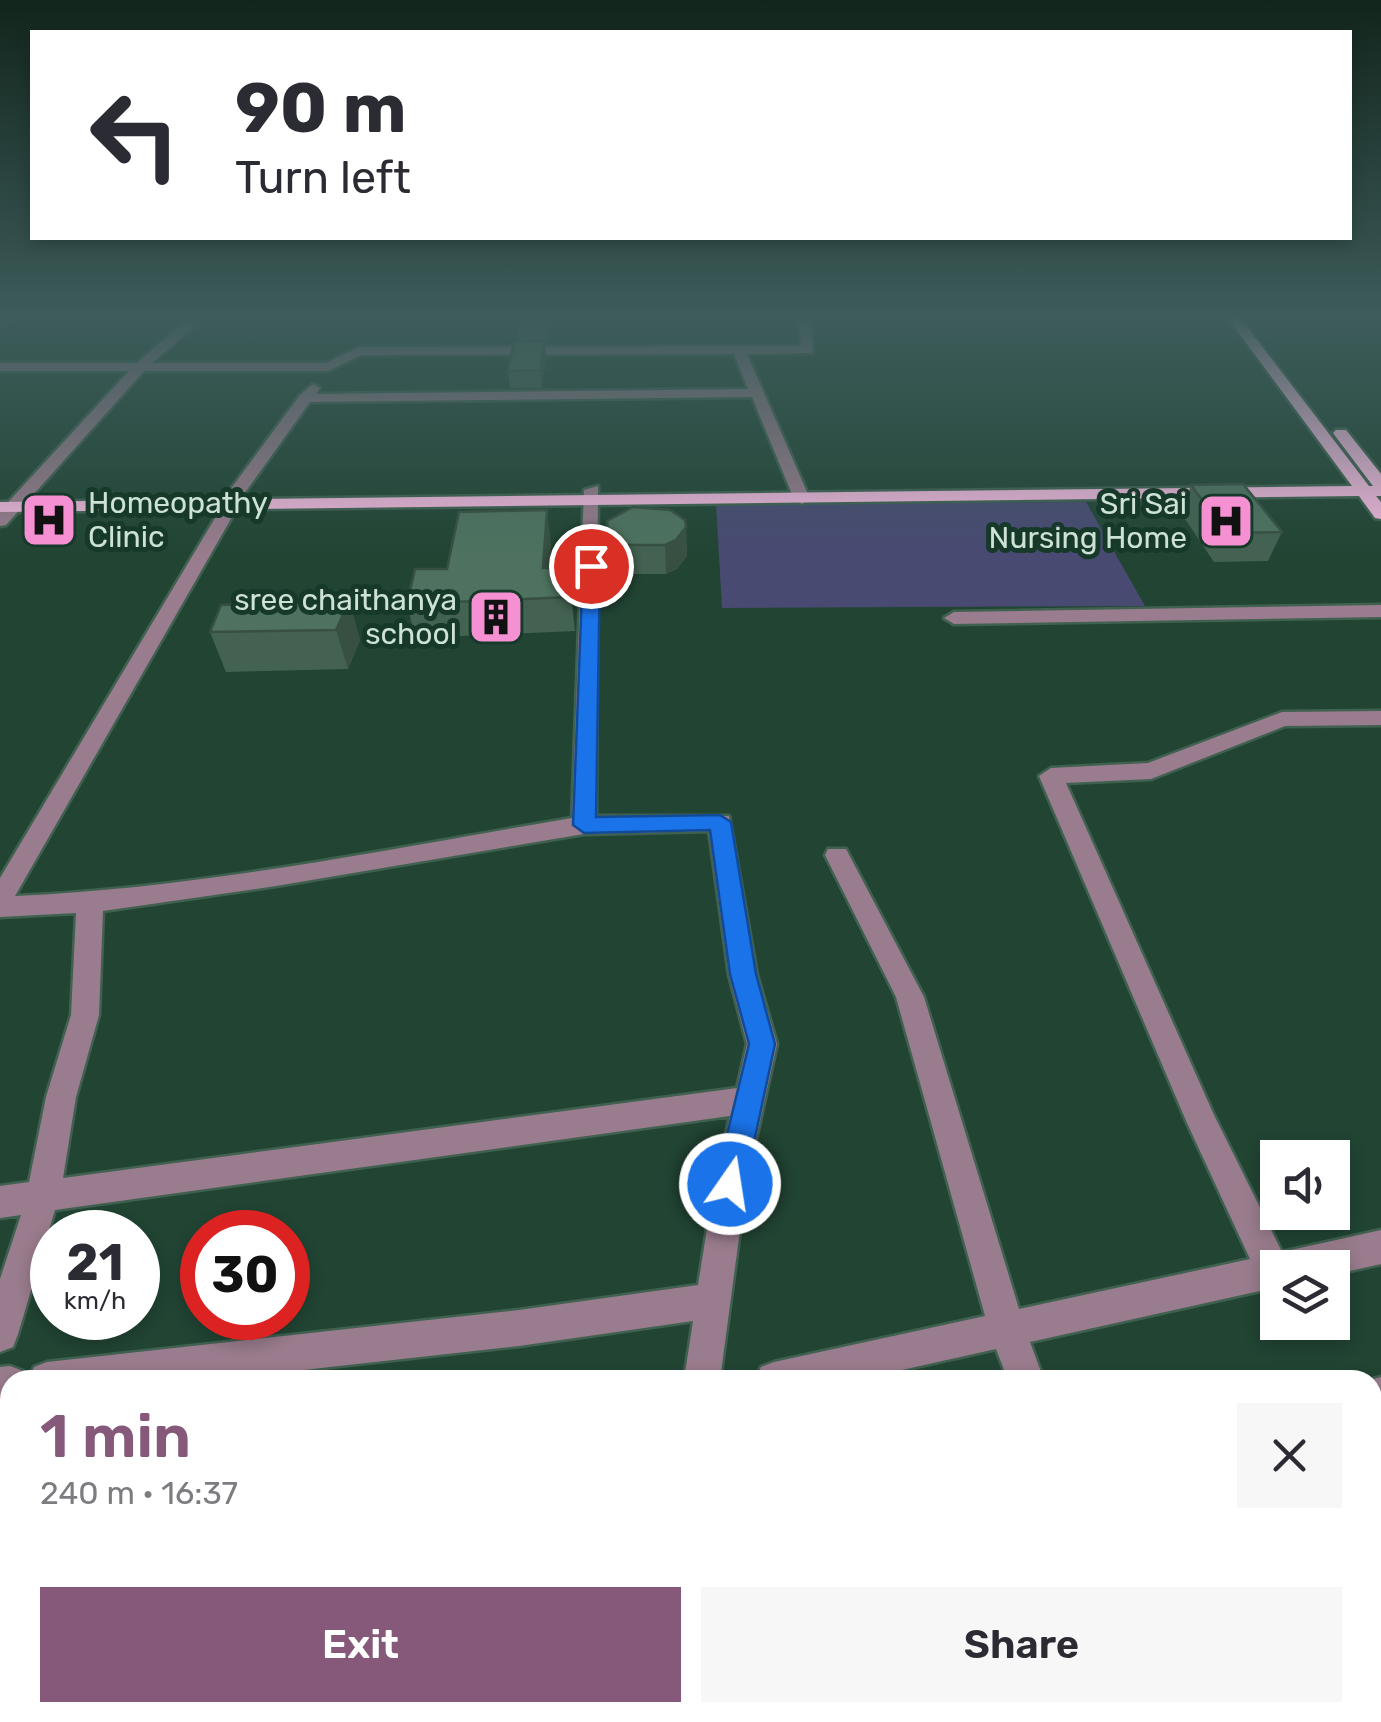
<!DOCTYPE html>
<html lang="en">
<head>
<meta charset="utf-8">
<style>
  :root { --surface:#fff; --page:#f7f7f7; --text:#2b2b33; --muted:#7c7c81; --accent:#86597b }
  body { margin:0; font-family:Rubik,sans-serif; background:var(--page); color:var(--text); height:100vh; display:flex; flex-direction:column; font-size:38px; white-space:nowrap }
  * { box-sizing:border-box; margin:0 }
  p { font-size:32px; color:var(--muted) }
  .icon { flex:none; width:55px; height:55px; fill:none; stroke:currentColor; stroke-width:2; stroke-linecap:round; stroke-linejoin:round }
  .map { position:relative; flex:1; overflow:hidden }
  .drawer { position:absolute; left:0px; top:1370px; width:1382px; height:352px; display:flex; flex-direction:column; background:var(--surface); border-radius:30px 30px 0 0; box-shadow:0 5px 15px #0003 }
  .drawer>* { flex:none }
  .guide { position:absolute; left:30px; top:30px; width:1322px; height:210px; border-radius:0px; box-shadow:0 5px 15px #0003; background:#fff; color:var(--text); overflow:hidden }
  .controls { position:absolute; left:1260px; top:1140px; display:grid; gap:20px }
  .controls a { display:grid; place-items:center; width:90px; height:90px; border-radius:0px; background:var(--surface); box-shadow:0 5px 15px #0003; font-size:50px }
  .speed { position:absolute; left:30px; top:1210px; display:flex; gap:20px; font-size:50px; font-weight:700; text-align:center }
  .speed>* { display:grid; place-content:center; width:130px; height:130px; border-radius:50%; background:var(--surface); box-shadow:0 5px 15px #0003; line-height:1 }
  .speed small { font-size:25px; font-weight:400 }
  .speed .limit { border:15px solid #d22; background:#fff; color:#111 }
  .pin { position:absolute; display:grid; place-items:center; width:85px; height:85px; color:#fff; margin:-42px; border:5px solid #fff; border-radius:50%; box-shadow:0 2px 10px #0007 }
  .me { position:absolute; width:110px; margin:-55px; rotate:13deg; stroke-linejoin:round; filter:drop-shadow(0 0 8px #0008) }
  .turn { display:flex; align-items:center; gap:35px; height:210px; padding:0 40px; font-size:45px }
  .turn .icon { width:130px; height:130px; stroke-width:2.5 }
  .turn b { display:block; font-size:70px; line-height:85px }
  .round { display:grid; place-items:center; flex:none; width:105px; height:105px; border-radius:0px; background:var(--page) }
  .head { display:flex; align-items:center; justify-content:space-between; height:170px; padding:0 40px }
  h1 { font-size:60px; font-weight:600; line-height:75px; color:var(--accent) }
  .cta { display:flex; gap:20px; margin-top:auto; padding:20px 40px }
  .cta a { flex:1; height:115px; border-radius:0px; background:var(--accent); color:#fff; font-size:40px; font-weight:600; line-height:115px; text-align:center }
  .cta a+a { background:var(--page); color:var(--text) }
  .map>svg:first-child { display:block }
  .green { fill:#484a72 }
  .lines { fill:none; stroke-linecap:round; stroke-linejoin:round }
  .minor-casing { stroke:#406050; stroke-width:5 }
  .major-casing { stroke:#406050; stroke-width:5 }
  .minor { fill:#997c8d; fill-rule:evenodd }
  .major { fill:#f5badf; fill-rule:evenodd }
  .wall { fill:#436252 }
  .shaded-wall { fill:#375042 }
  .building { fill:#4e725f; stroke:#375042; stroke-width:2.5 }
  .route { fill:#1a73e8; stroke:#114b97; stroke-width:2.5 }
  .labels { text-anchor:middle; stroke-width:10; stroke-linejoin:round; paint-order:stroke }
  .far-poi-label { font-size:30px; fill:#cde1d6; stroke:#163929; text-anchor:end }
</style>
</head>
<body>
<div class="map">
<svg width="1381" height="1722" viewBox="0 0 1381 1722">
  <rect width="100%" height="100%" fill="#214433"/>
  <path class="green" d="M 1086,502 L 1145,606 L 722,608 L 716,504 Z"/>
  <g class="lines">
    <g class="minor-casing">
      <g id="minor">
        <path d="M 3,315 L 18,315 L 0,327 Z"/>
        <path d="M 193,315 L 207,315 L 152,363 L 326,363 L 359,347 L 801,346 L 798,315 L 810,315 L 813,353 L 747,354 L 810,499 L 802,504 L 794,499 L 752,397 L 310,402 L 241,498 L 236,499 L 240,503 L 15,896 C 202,888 388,849 572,818 L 584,490 L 598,486 L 596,816 L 729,816 L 757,975 L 777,1044 L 746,1185 L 720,1380 L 684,1380 L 693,1321 L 519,1346 L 213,1380 L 29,1380 L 34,1367 L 47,1362 L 519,1310 L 698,1285 L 714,1185 L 730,1116 L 55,1210 L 18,1334 L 13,1347 L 0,1352 L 0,1279 L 21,1215 L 0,1218 L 0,1186 L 29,1182 L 46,1097 L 71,1015 L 76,913 L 0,917 L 0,878 L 224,503 L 231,498 L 227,494 L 300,395 L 313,384 L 320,388 L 316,394 L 748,389 L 734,354 L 361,355 L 328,371 L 144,371 L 6,525 L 0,526 L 0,511 L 129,371 L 0,371 L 0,363 L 137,363 ZM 709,831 L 729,975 L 747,1044 L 737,1088 L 63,1178 L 76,1097 L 99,1015 L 103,911 L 276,886 L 584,834 Z"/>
        <path d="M 1381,605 L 1381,617 L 954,624 L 944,618 L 954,612 Z"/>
        <path d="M 1381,711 L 1381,725 L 1285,726 L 1151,779 L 1066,783 L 1214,1115 L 1282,1252 L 1381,1230 L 1381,1264 L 1332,1275 L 1332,1268 L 1278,1268 L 1278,1287 L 1030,1342 L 1044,1380 L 1008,1380 L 996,1349 L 857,1380 L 756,1380 L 761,1367 L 774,1362 L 985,1316 L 896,997 L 825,855 L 828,849 L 846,849 L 924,997 L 1019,1309 L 1250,1259 L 1187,1123 L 1039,776 L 1051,768 L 1148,763 L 1282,712 Z"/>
        <path d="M 10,1366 L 23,1371 L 27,1380 L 10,1380 L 10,1402 L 0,1403 L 0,1367 Z"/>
        <path d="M 1381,1377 L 1381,1415 L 1372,1417 L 1370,1380 Z"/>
        <path d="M 1381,1630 L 1381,1674 L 1372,1675 L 1372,1632 Z"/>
        <path d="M 10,1700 L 10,1712 L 72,1712 L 68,1722 L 0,1722 L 0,1704 Z"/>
        <path d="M 646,1712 L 690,1712 L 689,1722 L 645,1722 Z"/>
        <path d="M 1141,1712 L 1185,1712 L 1189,1722 L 1145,1722 Z"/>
      </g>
    </g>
    <g class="major-casing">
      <path id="major" d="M 1230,315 L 1238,315 L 1369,486 L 1373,486 L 1333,433 L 1336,430 L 1346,430 L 1381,474 L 1381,496 L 1376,496 L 1381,502 L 1381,519 L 1375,518 L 1359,496 L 0,512 L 0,502 L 1352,486 L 1230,321 Z"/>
    </g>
    <use href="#minor" class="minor"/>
    <use href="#major" class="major"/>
  </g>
  <g class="wall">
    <path d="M 551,325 L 548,343 L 545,343 L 546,358 L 542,388 L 510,388 L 508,371 L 520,341 L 518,326 Z"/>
    <path d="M 1191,485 L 1282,532 L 1268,561 L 1214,562 L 1181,513 Z"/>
    <path d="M 607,521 L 686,527 L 687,556 L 677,569 L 666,574 L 626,574 L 610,563 Z"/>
    <path d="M 551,543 L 549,567 L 568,567 L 575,631 L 415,638 L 407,604 L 447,569 Z"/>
    <path d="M 349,601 L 360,640 L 348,669 L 226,672 L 210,632 Z"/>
  </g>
  <g class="shaded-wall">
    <path d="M 548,315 L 550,315 L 551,325 L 548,343 L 547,326 Z"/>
    <path d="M 545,341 L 546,358 L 542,388 L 540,370 Z"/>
    <path d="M 547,510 L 551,543 L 547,601 L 543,568 Z"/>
    <path d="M 686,527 L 687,556 L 677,569 L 666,574 L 665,545 Z"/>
    <path d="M 349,601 L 360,640 L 348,669 L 336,630 Z"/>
  </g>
  <g class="building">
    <path d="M 522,315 L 548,315 L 547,326 L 518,326 Z"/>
    <path d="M 545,341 L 540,370 L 508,371 L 514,342 Z"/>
    <path d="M 1243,484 L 1282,532 L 1226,533 L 1191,485 Z"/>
    <path d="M 633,507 L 670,510 L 685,520 L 686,527 L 676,540 L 665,545 L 624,545 L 608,534 L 607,521 Z"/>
    <path d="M 547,510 L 543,568 L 568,567 L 571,597 L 407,604 L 415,569 L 447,569 L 459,512 Z"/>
    <path d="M 349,601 L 336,630 L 210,632 L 221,605 Z"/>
  </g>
  <linearGradient id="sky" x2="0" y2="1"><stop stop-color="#12251c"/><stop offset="0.57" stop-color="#3d5c5b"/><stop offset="1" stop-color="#3d5c5b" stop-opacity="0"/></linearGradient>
  <rect width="1381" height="556" fill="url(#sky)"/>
  <path class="route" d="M 591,561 L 600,566 L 596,817 L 720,815 L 731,822 L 756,974 L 775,1044 L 745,1184 L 740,1194 L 730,1198 L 720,1194 L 715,1184 L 749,1044 L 730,974 L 710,830 L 584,833 L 573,825 L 583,566 Z"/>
  <defs>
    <g id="hospital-square" transform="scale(2.875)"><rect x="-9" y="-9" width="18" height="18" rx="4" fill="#f591d2" stroke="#163929"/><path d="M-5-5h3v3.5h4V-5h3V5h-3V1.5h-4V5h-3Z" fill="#111"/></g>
    <g id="building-square" transform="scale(2.875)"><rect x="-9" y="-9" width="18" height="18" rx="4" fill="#f591d2" stroke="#163929"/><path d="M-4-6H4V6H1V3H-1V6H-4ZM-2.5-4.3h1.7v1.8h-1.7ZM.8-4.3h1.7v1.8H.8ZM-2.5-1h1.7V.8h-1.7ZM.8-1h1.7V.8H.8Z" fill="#111"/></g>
  </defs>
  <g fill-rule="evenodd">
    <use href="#hospital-square" x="49" y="520"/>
    <use href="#hospital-square" x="1226" y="521"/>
    <use href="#building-square" x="496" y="617"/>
  </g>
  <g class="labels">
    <g class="far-poi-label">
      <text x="88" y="513" text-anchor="start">Homeopathy<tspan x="88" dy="34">Clinic</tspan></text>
      <text x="1187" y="514">Sri Sai<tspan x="1187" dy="34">Nursing Home</tspan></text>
      <text x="457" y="610">sree chaithanya<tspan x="457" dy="34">school</tspan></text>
    </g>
  </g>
</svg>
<div class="controls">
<a><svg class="icon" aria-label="sound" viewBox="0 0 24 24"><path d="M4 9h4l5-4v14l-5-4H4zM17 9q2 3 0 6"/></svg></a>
<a><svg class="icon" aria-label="layers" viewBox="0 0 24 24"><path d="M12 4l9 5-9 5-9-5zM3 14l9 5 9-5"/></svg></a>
</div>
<div class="speed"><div>21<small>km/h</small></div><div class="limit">30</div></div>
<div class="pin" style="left:591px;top:566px;background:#d93025"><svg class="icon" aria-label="arrive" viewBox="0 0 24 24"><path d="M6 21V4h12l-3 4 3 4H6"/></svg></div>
<svg class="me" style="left:730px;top:1184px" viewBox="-20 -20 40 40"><circle r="17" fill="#1a73e8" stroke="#fff" stroke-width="3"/><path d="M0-11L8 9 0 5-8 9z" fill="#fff"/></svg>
<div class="guide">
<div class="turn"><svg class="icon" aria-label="left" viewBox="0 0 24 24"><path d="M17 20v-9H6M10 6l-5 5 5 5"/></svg><div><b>90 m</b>Turn left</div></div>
</div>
<section class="drawer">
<div class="head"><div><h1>1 min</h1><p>240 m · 16:37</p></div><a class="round"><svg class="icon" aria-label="close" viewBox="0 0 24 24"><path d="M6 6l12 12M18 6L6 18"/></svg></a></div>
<div class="cta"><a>Exit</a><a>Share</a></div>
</section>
</div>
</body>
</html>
